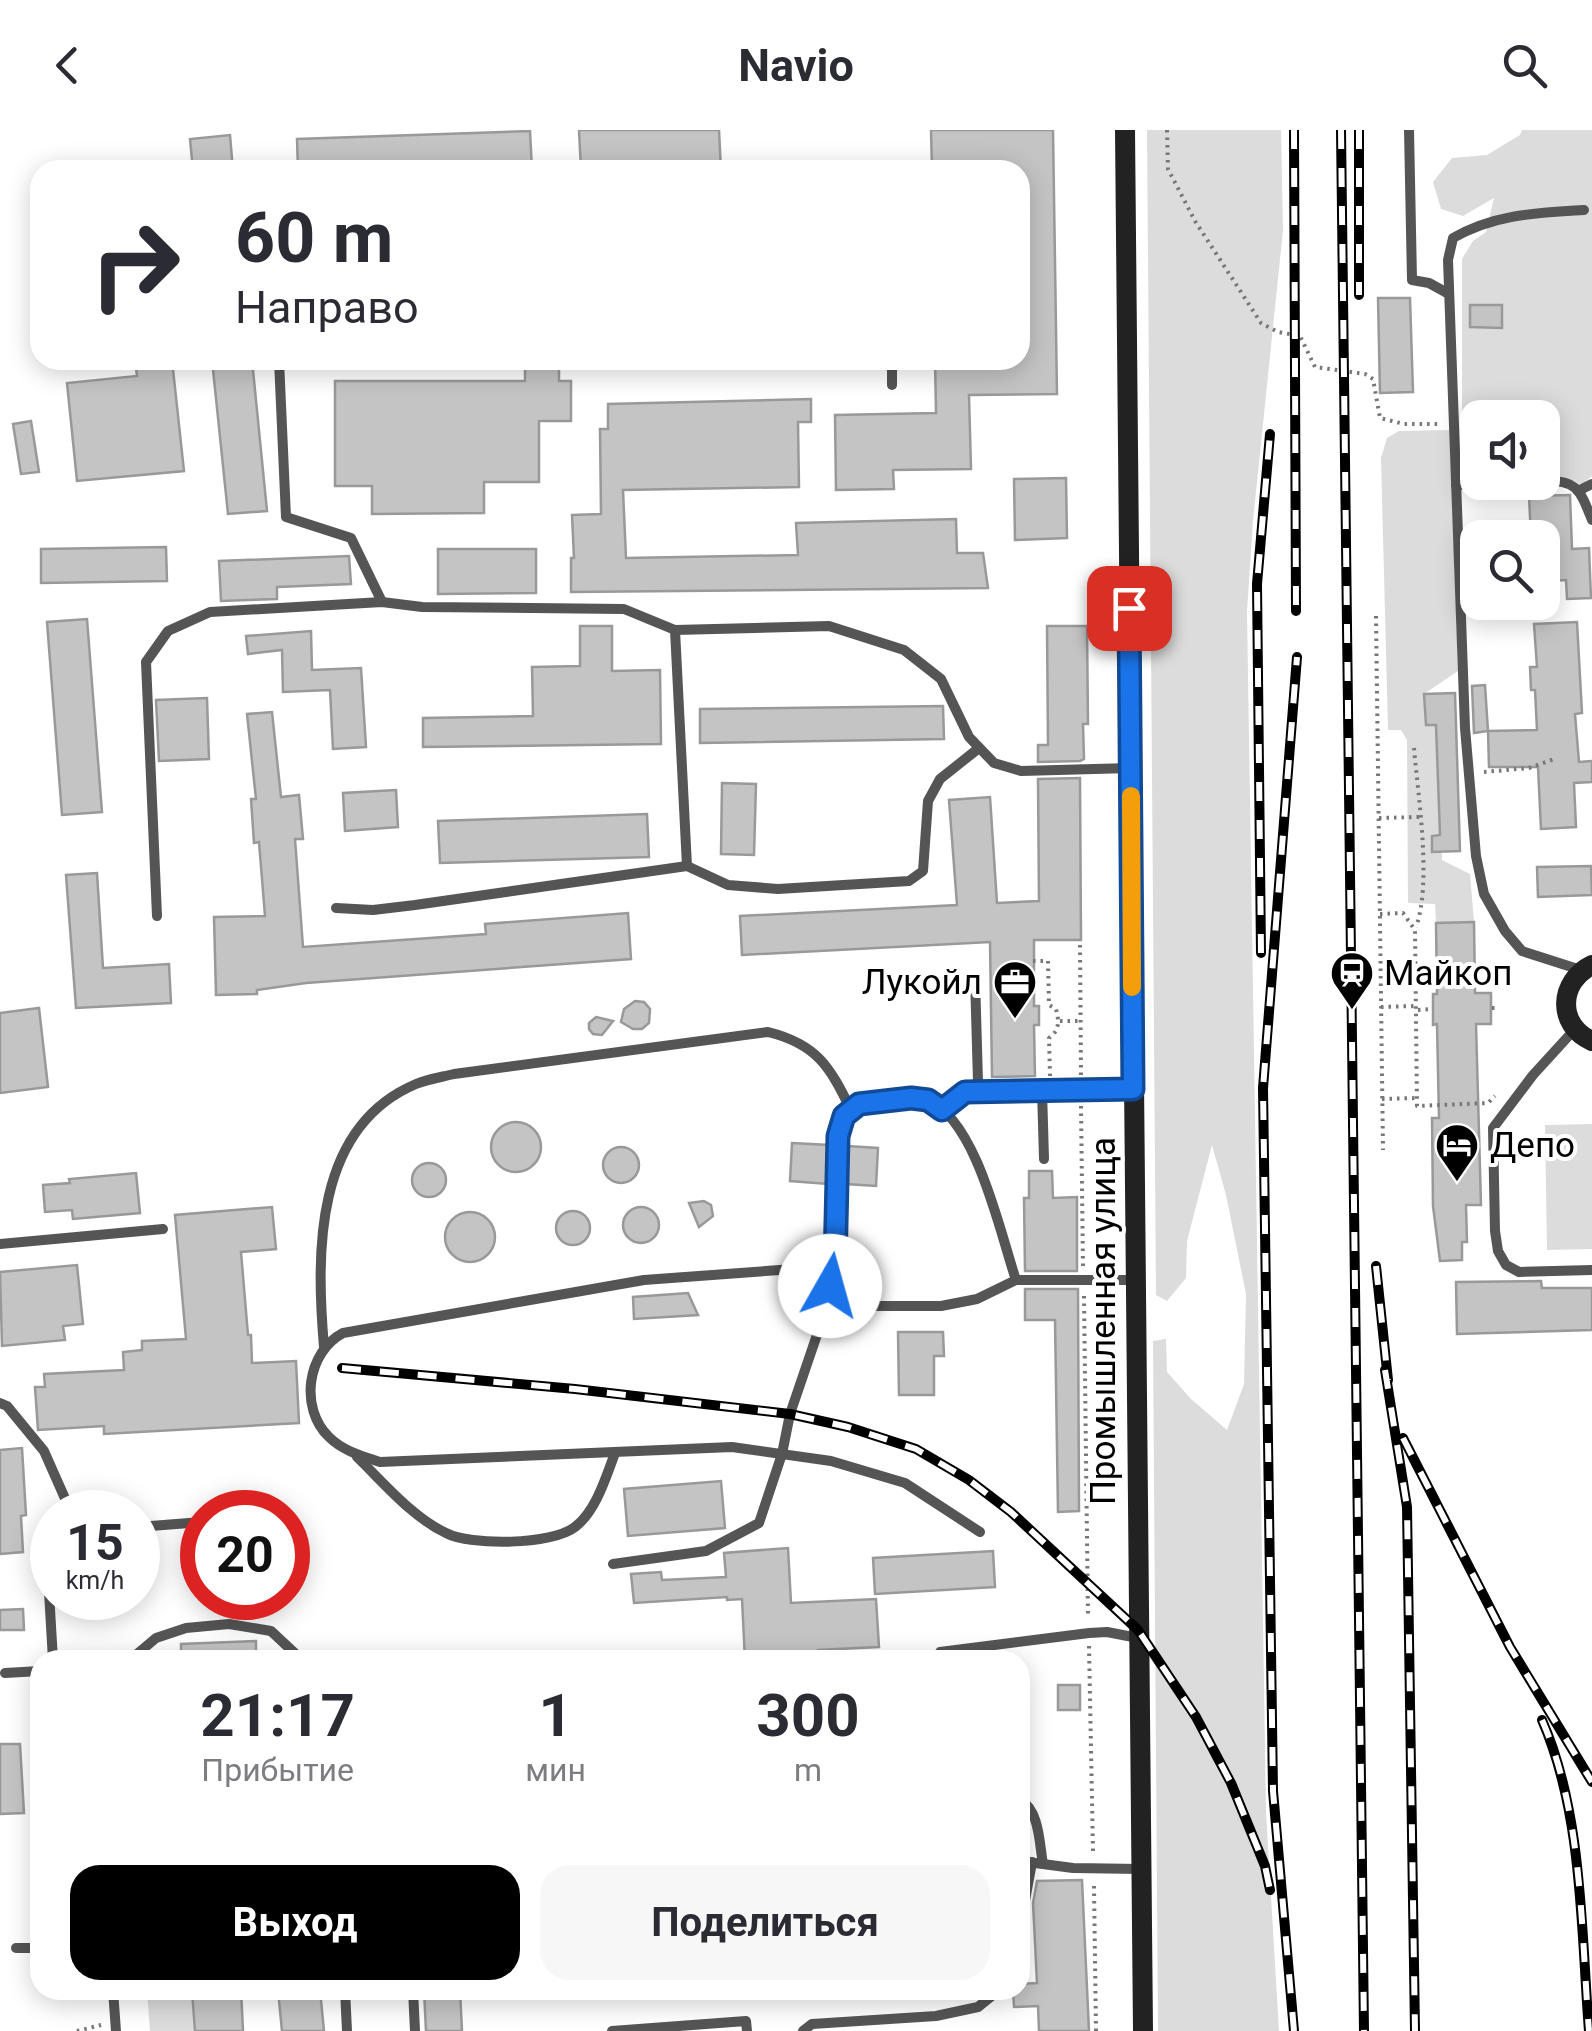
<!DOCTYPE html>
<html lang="ru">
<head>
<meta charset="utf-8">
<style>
  :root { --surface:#fff; --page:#f7f7f7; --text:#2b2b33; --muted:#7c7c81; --accent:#000 }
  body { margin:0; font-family:Roboto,sans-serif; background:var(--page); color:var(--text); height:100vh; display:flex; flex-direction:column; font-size:38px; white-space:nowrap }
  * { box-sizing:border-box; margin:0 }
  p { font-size:32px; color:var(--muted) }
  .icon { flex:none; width:55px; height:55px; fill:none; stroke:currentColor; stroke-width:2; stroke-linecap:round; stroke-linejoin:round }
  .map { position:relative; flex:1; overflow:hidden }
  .panel { position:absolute; left:30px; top:1520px; width:1000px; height:350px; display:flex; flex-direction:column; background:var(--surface); border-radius:30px; box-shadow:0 5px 25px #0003 }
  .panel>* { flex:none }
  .banner { position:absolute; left:30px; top:30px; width:1000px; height:210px; border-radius:30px; box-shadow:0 5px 25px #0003; background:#fff; color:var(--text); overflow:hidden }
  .tools { position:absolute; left:1460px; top:270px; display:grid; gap:20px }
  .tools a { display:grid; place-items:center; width:100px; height:100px; border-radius:20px; background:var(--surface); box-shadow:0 5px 25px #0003; font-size:50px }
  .speed { position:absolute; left:30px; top:1360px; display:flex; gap:20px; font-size:50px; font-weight:700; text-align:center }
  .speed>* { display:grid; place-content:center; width:130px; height:130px; border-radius:50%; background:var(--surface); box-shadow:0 5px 25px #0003; line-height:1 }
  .speed small { font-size:25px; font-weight:400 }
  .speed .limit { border:15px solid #d22; background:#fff; color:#111 }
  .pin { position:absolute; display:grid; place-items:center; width:85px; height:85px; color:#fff; margin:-42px; border-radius:20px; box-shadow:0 5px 15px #0006 }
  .me { position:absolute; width:110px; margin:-55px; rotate:7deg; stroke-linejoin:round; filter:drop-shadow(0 0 8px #0008) }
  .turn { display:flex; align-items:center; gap:35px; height:210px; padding:0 40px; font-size:45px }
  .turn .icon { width:130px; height:130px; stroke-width:2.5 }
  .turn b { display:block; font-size:70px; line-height:85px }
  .eta { display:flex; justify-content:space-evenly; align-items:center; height:170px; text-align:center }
  .eta b { font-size:60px; font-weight:700; line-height:70px }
  .action { display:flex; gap:20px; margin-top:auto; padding:20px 40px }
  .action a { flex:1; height:115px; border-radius:30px; background:var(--accent); color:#fff; font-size:40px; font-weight:700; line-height:115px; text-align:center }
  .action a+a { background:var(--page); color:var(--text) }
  header { display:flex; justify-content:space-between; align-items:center; height:130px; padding:0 40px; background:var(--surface); font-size:45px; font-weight:700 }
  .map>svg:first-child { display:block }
  .green { fill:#dcdcdc }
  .building { fill:#c4c4c4; stroke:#999; stroke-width:2.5 }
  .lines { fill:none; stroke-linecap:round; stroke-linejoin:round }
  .path { stroke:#777; stroke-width:4; stroke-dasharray:2.5 5; stroke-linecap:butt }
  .lane { stroke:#555; stroke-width:10 }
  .secondary { stroke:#222; stroke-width:20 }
  .rail-casing { stroke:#000; stroke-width:10 }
  .rail { stroke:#fff; stroke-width:6; stroke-dasharray:19; stroke-linecap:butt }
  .route-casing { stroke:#114b97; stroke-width:25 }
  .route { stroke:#1a73e8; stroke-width:18 }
  .slow { stroke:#f59e0b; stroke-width:18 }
  .labels { text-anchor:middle; stroke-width:8; stroke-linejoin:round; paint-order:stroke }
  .poi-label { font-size:35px; fill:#000; stroke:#fff; text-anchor:start }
  .street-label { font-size:35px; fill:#000; stroke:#fff }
</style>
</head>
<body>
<header><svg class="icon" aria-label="back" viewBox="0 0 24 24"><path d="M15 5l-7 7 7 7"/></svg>Navio<svg class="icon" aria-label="search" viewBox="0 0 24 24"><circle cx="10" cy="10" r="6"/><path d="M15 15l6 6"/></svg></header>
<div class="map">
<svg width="1592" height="1901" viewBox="0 0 1592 1901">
  <rect width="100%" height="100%" fill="#fff"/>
  <g class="green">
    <path d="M 1147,0 L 1281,0 L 1283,100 L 1253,391 L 1247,481 L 1266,1682 L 1279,1901 L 1158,1901 L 1153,1211 L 1166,1209 L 1167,1242 L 1191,1269 L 1227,1300 L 1244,1254 L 1246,1164 L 1226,1065 L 1212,1015 L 1187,1111 L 1186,1148 L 1167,1171 L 1156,1165 Z"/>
    <path d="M 1522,0 L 1592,0 L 1592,346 L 1582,355 L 1565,347 L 1543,346 L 1542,288 L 1478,288 L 1477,348 L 1462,342 L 1462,129 L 1473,111 L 1486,102 L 1494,68 L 1463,86 L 1441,79 L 1433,52 L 1452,28 L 1487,25 L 1520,5 Z"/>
    <path d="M 1450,300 L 1458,541 L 1424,564 L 1425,596 L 1436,595 L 1440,704 L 1432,705 L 1432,722 L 1442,723 L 1442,730 L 1470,744 L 1474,792 L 1436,793 L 1435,774 L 1408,773 L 1407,610 L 1401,600 L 1388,600 L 1381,328 L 1387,308 L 1399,301 Z"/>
    <path d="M 1592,994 L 1592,1119 L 1547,1120 L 1545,995 Z"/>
    <path d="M 147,1860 L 192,1860 L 194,1901 L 150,1901 Z"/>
  </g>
  <g class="building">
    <path d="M 579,0 L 719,0 L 721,40 L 581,40 Z"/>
    <path d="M 931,0 L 1053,0 L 1057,264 L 969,265 L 971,339 L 893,340 L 894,359 L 836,360 L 835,285 L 936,283 L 935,230 L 1020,230 L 1020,40 L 932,40 Z"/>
    <path d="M 530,1 L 532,40 L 298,40 L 297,9 Z"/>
    <path d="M 230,5 L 233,40 L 193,40 L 190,9 Z"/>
    <path d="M 1378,168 L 1410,168 L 1413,262 L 1380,263 Z"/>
    <path d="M 1470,175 L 1502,175 L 1502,198 L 1470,197 Z"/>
    <path d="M 135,230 L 172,230 L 184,341 L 77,351 L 67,253 L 137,246 Z"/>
    <path d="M 212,230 L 252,230 L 267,381 L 228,384 Z"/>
    <path d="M 525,230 L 559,230 L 559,251 L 571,251 L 571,291 L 539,291 L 539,352 L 484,352 L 484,383 L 372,384 L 372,356 L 335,356 L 335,251 L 525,251 Z"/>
    <path d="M 811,269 L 811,292 L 798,292 L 799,357 L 623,360 L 626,428 L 798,425 L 796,393 L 956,389 L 957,423 L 983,423 L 988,458 L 571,462 L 571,428 L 574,428 L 572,385 L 601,384 L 600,299 L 608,299 L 608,274 Z"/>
    <path d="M 31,291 L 39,342 L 21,344 L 13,294 Z"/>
    <path d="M 1066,348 L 1067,408 L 1015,410 L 1014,349 Z"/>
    <path d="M 1570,365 L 1572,419 L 1589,418 L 1591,468 L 1567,469 L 1566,450 L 1542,451 L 1542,408 L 1531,408 L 1529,366 Z"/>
    <path d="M 166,417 L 167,451 L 41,453 L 41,419 Z"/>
    <path d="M 438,419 L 536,419 L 536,463 L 438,464 Z"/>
    <path d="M 349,426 L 351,454 L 277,457 L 277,469 L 221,471 L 219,431 Z"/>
    <path d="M 87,489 L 102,682 L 62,685 L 47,492 Z"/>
    <path d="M 1577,492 L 1582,583 L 1575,584 L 1579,632 L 1592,631 L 1592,652 L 1574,653 L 1576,697 L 1541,699 L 1538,637 L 1489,637 L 1488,601 L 1537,600 L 1535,560 L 1531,560 L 1530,537 L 1537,537 L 1534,494 Z"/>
    <path d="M 580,496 L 612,496 L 612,541 L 660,540 L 661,614 L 423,617 L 423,588 L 533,586 L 532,537 L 580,536 Z"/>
    <path d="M 1047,496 L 1087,496 L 1088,594 L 1083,594 L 1084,629 L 1080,631 L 1038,632 L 1038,615 L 1048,615 Z"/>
    <path d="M 311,501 L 312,540 L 361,538 L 366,617 L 333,619 L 330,560 L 283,562 L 282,520 L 248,524 L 246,506 Z"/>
    <path d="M 1485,555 L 1488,601 L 1474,603 L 1472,556 Z"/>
    <path d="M 1455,563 L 1460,721 L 1432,722 L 1432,706 L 1440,705 L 1436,595 L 1426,595 L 1424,564 Z"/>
    <path d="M 207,568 L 209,629 L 159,631 L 156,570 Z"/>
    <path d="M 943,576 L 944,609 L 700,613 L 700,579 Z"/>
    <path d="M 272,582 L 281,667 L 299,665 L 303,709 L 295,709 L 303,817 L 486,804 L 485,794 L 628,783 L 631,829 L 306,853 L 257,860 L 257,864 L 216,865 L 214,787 L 265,786 L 259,712 L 254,713 L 251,669 L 256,669 L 247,584 Z"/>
    <path d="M 1080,648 L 1081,810 L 1034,810 L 1034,876 L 1039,876 L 1039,895 L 1034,895 L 1035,946 L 992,947 L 990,812 L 742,825 L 740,786 L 957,775 L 949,670 L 990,667 L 997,773 L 1039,771 L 1038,649 Z"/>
    <path d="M 722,653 L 756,654 L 754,725 L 721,724 Z"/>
    <path d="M 396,660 L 398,697 L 345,701 L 343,663 Z"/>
    <path d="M 647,684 L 649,727 L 440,733 L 438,691 Z"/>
    <path d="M 1591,736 L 1592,765 L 1538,767 L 1537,737 Z"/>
    <path d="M 97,743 L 103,838 L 169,834 L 171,873 L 76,878 L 66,745 Z"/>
    <path d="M 1474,792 L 1475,863 L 1491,863 L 1491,894 L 1476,894 L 1481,1075 L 1466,1075 L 1467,1112 L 1462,1112 L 1462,1130 L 1440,1131 L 1433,1076 L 1432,988 L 1439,988 L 1437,894 L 1433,895 L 1433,864 L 1437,864 L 1436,793 Z"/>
    <path d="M 635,871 L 644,872 L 650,879 L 649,893 L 642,899 L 633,899 L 621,892 L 624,879 Z"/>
    <path d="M 39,878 L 48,957 L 0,963 L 0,883 Z"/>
    <path d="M 596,887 L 613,891 L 602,905 L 593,904 L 589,899 L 589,893 Z"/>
    <circle cx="516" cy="1017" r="25"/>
    <path d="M 792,1013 L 829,1015 L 828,1054 L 790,1051 Z"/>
    <path d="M 847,1016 L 878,1018 L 876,1056 L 846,1054 Z"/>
    <circle cx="621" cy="1035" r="18"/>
    <circle cx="429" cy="1050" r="17"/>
    <path d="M 1029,1041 L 1052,1041 L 1053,1068 L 1077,1067 L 1077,1141 L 1025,1141 L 1024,1068 L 1029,1068 Z"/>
    <path d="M 136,1043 L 140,1083 L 73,1089 L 72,1080 L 45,1082 L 43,1055 L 70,1053 L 69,1049 Z"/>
    <path d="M 704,1071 L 711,1075 L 713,1086 L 699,1097 L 689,1073 Z"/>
    <path d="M 272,1077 L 276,1119 L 241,1122 L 248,1205 L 251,1205 L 252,1233 L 296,1231 L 299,1293 L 104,1304 L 104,1296 L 38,1300 L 35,1257 L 45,1257 L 44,1244 L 124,1240 L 123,1222 L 142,1220 L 142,1211 L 186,1209 L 175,1085 Z"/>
    <circle cx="641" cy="1095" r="18"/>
    <circle cx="573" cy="1098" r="17"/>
    <circle cx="470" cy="1107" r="25"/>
    <path d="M 77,1135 L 83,1194 L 63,1196 L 65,1210 L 2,1216 L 0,1142 Z"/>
    <path d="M 1541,1151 L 1542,1158 L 1592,1158 L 1592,1200 L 1457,1204 L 1456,1152 Z"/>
    <path d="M 1025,1159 L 1078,1159 L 1079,1381 L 1058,1382 L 1055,1190 L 1025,1190 Z"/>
    <path d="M 688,1163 L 698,1185 L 634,1189 L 633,1167 Z"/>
    <path d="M 898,1202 L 943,1202 L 944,1226 L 934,1226 L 934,1265 L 899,1265 Z"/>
    <path d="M 22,1318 L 26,1385 L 21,1386 L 23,1422 L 0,1424 L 0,1320 Z"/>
    <path d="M 721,1351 L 725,1398 L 628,1406 L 624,1359 Z"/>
    <path d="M 788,1418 L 791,1473 L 876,1469 L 879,1517 L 818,1520 L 818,1530 L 745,1530 L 742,1469 L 727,1470 L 727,1467 L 634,1473 L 631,1444 L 661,1442 L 662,1450 L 726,1447 L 724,1423 Z"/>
    <path d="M 993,1421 L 995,1457 L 875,1464 L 873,1428 Z"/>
    <path d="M 23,1479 L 24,1500 L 0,1500 L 0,1480 Z"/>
    <path d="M 256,1511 L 256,1530 L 181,1530 L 181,1514 Z"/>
    <rect x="1058" y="1555" width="22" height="25"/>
    <path d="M 0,1614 L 20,1614 L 24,1683 L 0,1684 Z"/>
    <path d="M 1082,1750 L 1089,1901 L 1039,1901 L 1038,1876 L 1014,1877 L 1013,1860 L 1020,1860 L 1020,1854 L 1037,1853 L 1033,1773 L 1037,1751 Z"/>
    <path d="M 215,1860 L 241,1860 L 243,1901 L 195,1901 L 192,1861 Z"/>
    <path d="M 278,1860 L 320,1860 L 324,1901 L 282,1901 Z"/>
    <path d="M 424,1860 L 460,1860 L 462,1901 L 426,1901 Z"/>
  </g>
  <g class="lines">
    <g class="path">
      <path d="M 1167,0 L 1168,39 L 1195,91 L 1261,193 L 1278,202 L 1300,206 L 1315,237 L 1365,244 L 1373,249 L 1380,288 L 1404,294 L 1439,294"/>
      <path d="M 1376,486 L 1383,1020"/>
      <path d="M 1414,618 C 1418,666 1432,753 1416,797"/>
      <path d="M 1484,642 L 1529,638 L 1557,628"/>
      <path d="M 1379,688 L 1419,687"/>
      <path d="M 1380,784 L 1403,783 L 1415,800 L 1417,976 L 1488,973 L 1495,966"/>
      <path d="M 1080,815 L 1081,946"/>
      <path d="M 1033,831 L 1048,831 L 1049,875 L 1056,879 C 1059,891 1060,900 1049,908 L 1050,946"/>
      <path d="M 1381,877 L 1416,876"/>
      <path d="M 1492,878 L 1497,878"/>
      <path d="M 1418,880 L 1433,879"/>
      <path d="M 1060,891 L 1081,891"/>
      <path d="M 1382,969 L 1417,968"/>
      <path d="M 1081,976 L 1083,1136"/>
      <path d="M 1084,1166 L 1088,1486"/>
      <path d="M 1089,1516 L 1093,1721"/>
      <path d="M 1094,1756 L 1096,1901"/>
      <path d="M 77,1901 L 101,1895"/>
    </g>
    <g class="lane">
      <path d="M 1409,0 L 1412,150 L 1429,153 L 1449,164"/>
      <path d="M 279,230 L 286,387 L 351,408 L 382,472"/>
      <path d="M 892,230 L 892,255"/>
      <path d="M 1542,351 C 1577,349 1580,360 1592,390"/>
      <path d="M 1456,355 L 1505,352"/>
      <path d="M 1578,361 L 1592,354"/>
      <path d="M 675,500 L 687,736"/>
      <path d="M 336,778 L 373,780 L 415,775 L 687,736 L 728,755 L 778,759 L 909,751 L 923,741 L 928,671 L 940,649 L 979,618"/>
      <path d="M 157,786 L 146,532 L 168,501 L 210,482 L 382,472 L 422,477 L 624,479 L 675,500 L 829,496 L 904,520 L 941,549 L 969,607 L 994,633 L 1021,641 L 1131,638"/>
      <path d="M 1581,840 L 1522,821 L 1505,801 L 1484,764 L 1476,726 L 1465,598 L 1448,130 L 1453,108 C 1495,84 1536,83 1584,80"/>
      <path d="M 1575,899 L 1533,945 L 1493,998 L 1495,1101 L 1498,1121 L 1506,1135 L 1519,1142 L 1592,1140"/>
      <path d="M 1042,960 L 1044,1029"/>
      <path d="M 965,962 L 1133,959"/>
      <path d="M 942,980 L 978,952 L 975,847"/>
      <path d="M 0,1114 L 163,1099"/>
      <path d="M 835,1136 L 644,1150 L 343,1203 C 307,1222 299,1278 329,1307 C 343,1321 362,1326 380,1332 L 732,1317 L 831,1331 L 905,1353 L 980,1402"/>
      <path d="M 825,1176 L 941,1176 L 977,1169 L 1016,1150 L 1135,1150"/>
      <path d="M 324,1217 C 316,1123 314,997 416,954 C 428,949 442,947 454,944 L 768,902 C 817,914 830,937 851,980"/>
      <path d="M 0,1273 L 7,1276 L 44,1321 L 71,1382"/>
      <path d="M 357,1327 C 384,1353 412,1387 446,1403 C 470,1416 552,1415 575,1397 C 596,1381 606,1347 615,1323"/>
      <path d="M 138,1397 L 202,1392"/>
      <path d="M 613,1434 L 706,1421 L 759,1393 L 782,1324 L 790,1284 L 821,1193 L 835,1136 L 838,1006 C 845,982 856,972 881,969 C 894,967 916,965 928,970 C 977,991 1000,1103 1016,1150"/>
      <path d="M 52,1455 L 49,1462 L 53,1530"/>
      <path d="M 940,1522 L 1089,1503 L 1107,1502 L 1138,1508"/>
      <path d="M 130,1530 L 156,1508 L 186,1498 L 229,1494 L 271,1501 L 302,1530"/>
      <path d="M 5,1543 L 40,1541"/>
      <path d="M 1020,1669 C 1040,1682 1039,1712 1043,1734"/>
      <path d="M 1020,1731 L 1073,1738 L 1141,1739"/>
      <path d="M 1020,1798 L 1032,1732"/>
      <path d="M 16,1818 L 40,1818"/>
      <path d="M 113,1860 L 116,1901"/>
      <path d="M 345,1860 L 347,1901"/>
      <path d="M 413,1860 L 415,1901"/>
      <path d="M 612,1901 L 746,1891 L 747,1901"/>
      <path d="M 803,1901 L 812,1894 L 936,1886 L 978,1877 L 999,1860"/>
    </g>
    <g class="secondary">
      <path d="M 1125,0 L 1143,1901"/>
      <path d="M 1592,835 C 1559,851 1556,895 1592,911"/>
    </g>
    <g class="rail-casing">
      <g id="rail">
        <path d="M 1294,0 L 1296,481"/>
        <path d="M 1341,0 L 1364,1901"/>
        <path d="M 1359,0 L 1359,165"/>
        <path d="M 1261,823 L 1257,454 L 1270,304"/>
        <path d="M 1376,1136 L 1388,1250"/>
        <path d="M 342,1238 L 575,1259 L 790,1284 L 848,1297 L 916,1319 L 969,1350 L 1011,1382 L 1138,1500 L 1196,1587 L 1231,1653 L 1265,1736 L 1270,1760"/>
        <path d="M 1385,1240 L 1407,1377 L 1415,1901"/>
        <path d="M 1403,1308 L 1510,1517 L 1592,1652"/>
        <path d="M 1542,1590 C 1583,1683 1581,1801 1589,1901"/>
        <path d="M 1294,1901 L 1273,1661 L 1263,958 L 1297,527"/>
      </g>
    </g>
    <use href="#rail" class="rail"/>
  </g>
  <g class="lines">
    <g class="route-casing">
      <path id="route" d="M 830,1156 L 835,1136 L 838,1006 L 844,986 L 859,974 L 911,968 L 928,970 L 942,980 L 965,962 L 1133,959 L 1129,478"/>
    </g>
    <use href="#route" class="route"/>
    <path class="slow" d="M 1131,666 L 1132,857"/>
  </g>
  <defs>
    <g id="station-pin" transform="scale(2.25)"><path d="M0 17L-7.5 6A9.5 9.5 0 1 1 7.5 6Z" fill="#000" stroke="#fff"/><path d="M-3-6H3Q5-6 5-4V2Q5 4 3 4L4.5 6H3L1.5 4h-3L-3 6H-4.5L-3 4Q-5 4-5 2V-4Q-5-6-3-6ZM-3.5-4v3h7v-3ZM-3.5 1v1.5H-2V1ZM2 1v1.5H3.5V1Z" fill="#fff"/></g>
    <g id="office-pin" transform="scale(2.25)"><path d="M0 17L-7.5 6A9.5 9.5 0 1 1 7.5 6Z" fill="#000" stroke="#fff"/><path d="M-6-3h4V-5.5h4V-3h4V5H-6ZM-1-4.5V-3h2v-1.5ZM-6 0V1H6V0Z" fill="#fff"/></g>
    <g id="hotel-pin" transform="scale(2.25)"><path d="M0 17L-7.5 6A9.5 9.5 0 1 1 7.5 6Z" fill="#000" stroke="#fff"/><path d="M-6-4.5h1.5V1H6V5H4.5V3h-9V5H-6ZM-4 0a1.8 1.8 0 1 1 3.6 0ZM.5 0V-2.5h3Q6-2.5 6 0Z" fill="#fff"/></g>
  </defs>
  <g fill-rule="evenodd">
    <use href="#station-pin" x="1352" y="843"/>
    <use href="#office-pin" x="1015" y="852"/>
    <use href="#hotel-pin" x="1457" y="1015"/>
  </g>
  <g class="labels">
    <g class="poi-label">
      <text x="1384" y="855">Майкоп</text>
      <text x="982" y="864" text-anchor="end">Лукойл</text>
      <text x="1490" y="1027">Депо</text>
    </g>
    <g class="street-label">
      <text transform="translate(1103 1191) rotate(-90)" y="12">Промышленная улица</text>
    </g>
  </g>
</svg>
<div class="tools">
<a><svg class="icon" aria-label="sound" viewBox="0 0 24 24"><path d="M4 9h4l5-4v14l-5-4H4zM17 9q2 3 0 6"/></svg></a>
<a><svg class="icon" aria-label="search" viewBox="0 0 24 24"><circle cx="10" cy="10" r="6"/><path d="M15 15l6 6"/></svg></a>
</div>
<div class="speed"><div>15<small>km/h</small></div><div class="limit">20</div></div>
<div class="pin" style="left:1129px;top:478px;background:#d93025"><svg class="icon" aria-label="arrive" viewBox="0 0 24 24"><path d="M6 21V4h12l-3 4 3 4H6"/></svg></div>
<svg class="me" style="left:830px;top:1156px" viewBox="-20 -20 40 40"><circle r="19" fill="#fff"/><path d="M0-13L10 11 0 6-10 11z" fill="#1a73e8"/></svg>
<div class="banner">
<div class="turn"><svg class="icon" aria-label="right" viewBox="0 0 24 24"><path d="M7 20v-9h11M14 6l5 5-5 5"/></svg><div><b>60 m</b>Направо</div></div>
</div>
<section class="panel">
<div class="eta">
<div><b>21:17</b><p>Прибытие</p></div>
<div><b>1</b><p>мин</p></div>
<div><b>300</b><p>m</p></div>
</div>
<div class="action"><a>Выход</a><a>Поделиться</a></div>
</section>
</div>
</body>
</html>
